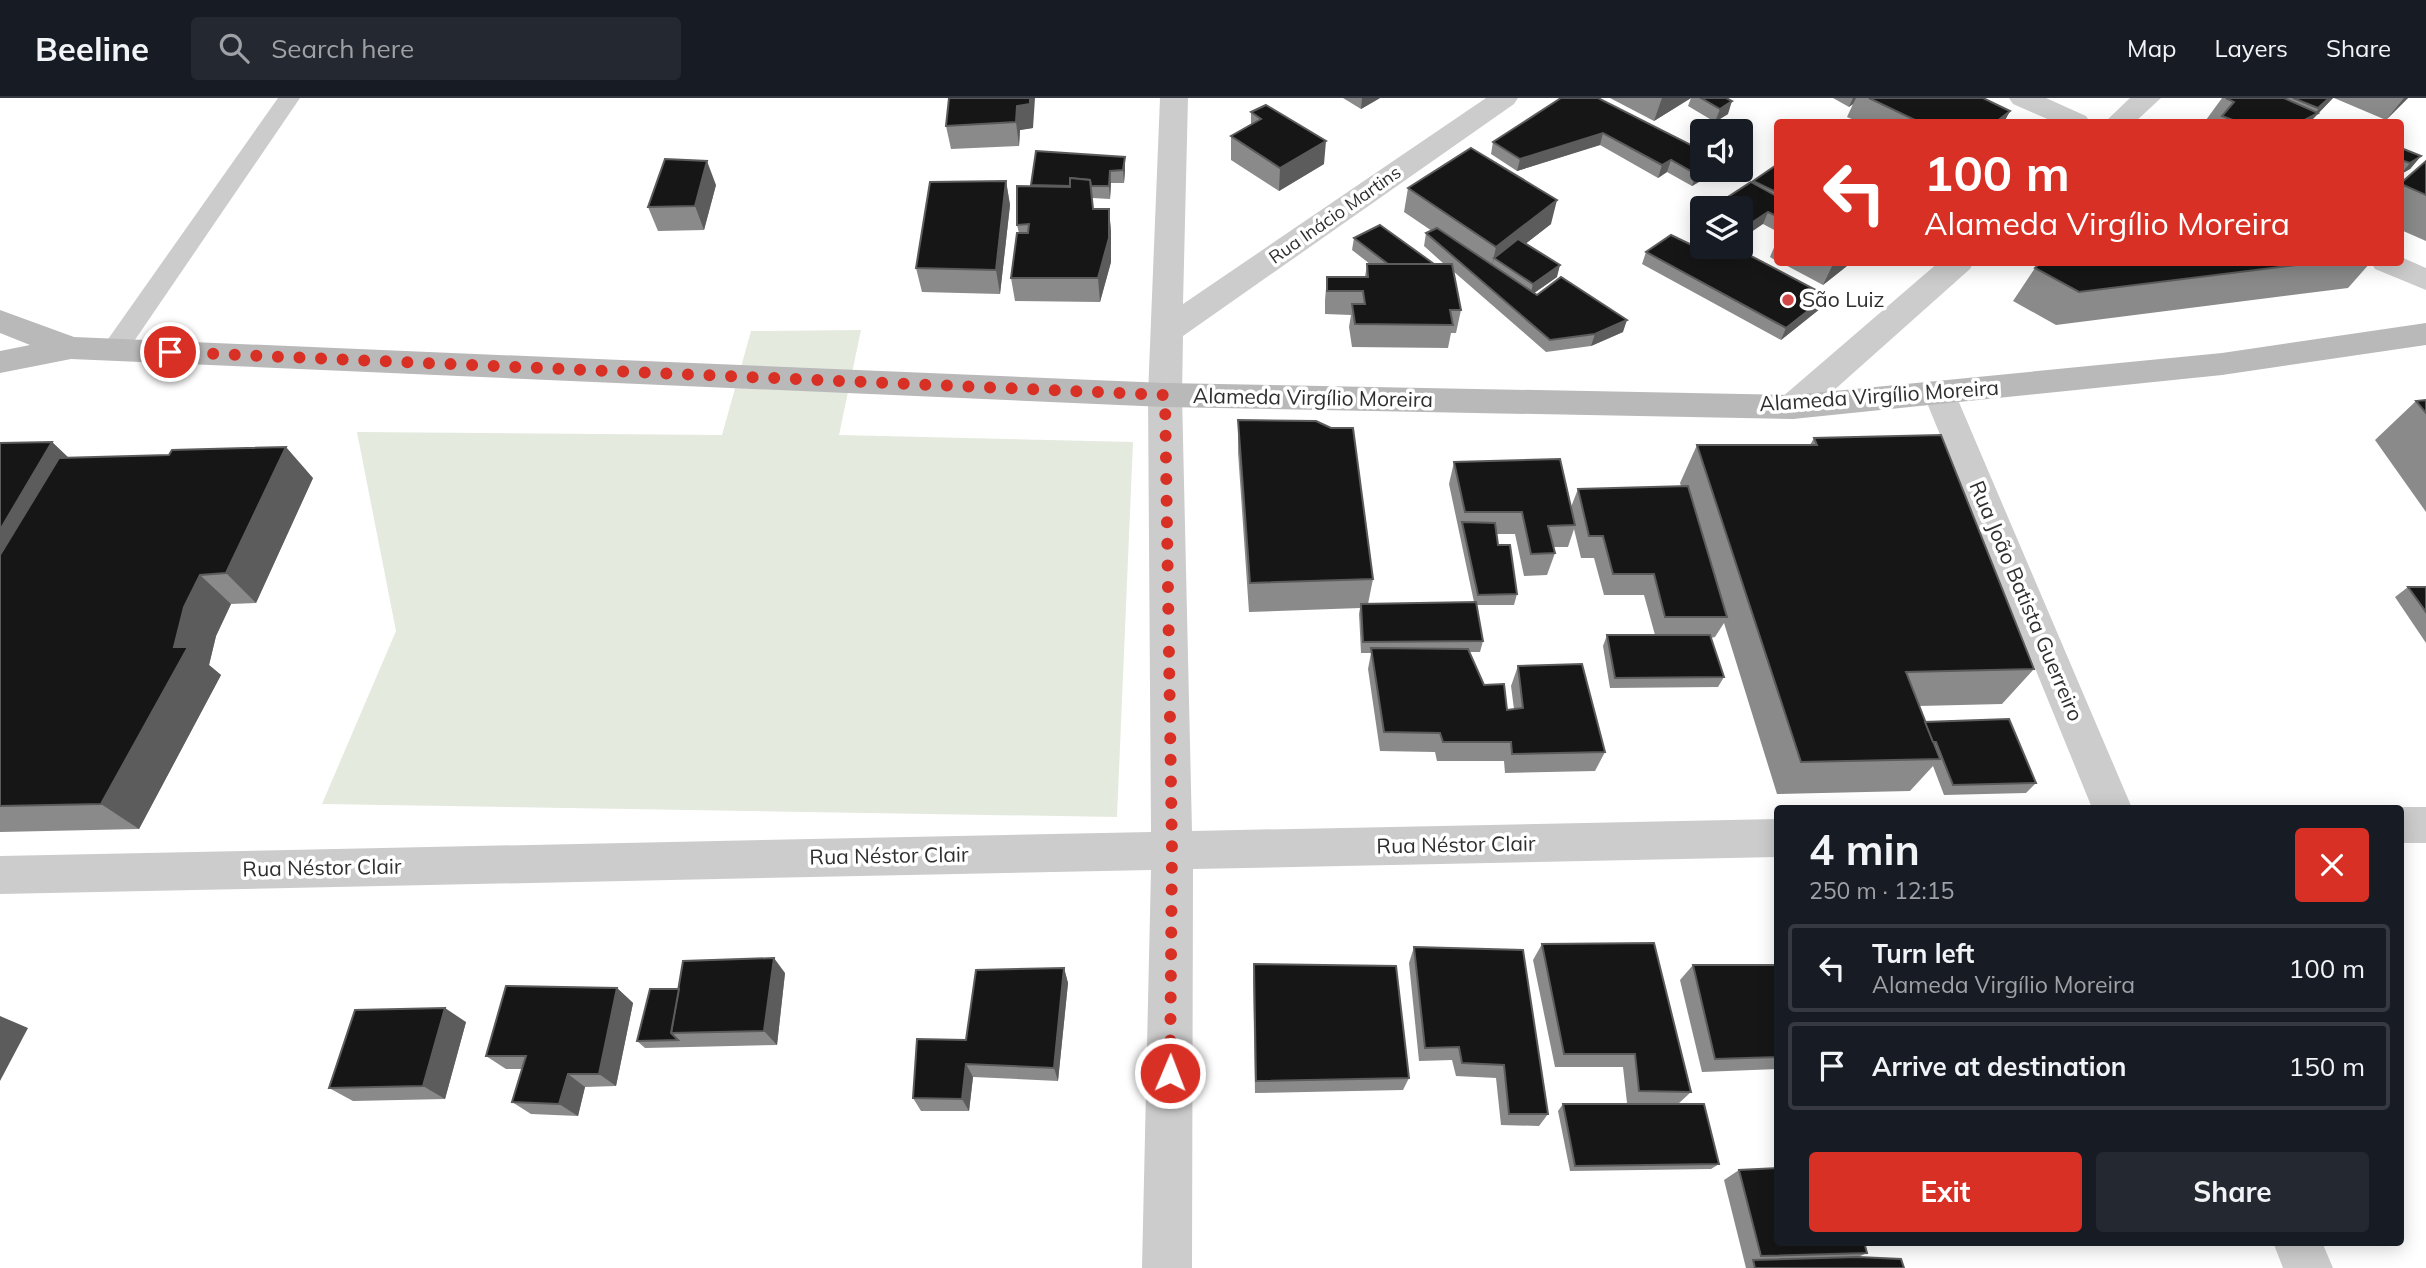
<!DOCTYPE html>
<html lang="en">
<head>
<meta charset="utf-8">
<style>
  :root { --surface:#171b24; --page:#242831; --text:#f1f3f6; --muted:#9ea1a6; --line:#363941; --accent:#d93025 }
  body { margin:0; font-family:Mulish,sans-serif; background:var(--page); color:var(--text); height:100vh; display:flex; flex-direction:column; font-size:26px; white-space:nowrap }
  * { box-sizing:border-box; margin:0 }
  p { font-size:23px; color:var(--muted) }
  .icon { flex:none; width:38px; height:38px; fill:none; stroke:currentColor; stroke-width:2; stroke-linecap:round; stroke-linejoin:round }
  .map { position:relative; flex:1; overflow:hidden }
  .sheet { position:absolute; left:1774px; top:707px; width:630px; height:441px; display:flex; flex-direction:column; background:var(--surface); border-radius:7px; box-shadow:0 4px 18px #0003 }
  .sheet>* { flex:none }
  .guide { position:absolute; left:1774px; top:21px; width:630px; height:147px; border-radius:7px; box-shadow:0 4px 18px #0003; background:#d93025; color:#fff; overflow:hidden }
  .fabs { position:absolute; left:1690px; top:21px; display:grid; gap:14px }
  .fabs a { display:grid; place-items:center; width:63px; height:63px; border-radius:7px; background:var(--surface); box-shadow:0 4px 18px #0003; font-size:35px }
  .pin { position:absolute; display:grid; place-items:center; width:60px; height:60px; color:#fff; margin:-30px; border:4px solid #fff; border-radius:50%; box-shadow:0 2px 7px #0007 }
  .me { position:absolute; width:77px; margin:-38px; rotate:1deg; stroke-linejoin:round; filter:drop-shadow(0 0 5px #0008) }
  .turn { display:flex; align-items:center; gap:24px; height:147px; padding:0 35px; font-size:32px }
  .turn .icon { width:91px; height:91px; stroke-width:2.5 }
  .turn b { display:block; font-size:49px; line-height:60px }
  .round { display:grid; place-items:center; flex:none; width:74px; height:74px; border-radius:7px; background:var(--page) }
  .headline { display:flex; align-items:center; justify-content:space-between; height:119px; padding:0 35px }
  h1 { font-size:42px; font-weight:700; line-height:52px }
  .primary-button { display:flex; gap:14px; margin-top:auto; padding:14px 35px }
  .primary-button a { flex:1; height:80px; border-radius:7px; background:var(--accent); color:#fff; font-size:28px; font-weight:700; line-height:80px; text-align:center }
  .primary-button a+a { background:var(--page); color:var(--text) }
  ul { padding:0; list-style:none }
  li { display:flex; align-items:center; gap:21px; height:88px; margin:0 14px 10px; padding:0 21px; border:4px solid var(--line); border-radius:7px }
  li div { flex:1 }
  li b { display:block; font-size:26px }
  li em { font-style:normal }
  header { display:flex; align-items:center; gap:42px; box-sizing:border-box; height:98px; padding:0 35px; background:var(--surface); border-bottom:2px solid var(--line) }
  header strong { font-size:33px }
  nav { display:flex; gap:38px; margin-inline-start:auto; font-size:24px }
  .search { width:490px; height:63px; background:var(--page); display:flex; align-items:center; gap:18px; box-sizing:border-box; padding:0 24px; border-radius:7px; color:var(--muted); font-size:26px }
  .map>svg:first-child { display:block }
  .green { fill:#e4eade }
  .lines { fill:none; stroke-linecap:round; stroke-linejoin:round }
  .service { fill:#ccc; fill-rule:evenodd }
  .minor { fill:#ccc; fill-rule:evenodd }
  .secondary { fill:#b9b9b9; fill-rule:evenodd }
  .wall { fill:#8a8a8a }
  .shaded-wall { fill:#5c5c5c }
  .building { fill:#161616; stroke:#5c5c5c; stroke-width:2 }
  .route { stroke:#d93025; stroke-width:12; stroke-dasharray:0 21.6 }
  .poi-dot { fill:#d14647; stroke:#fff; stroke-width:2.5 }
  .labels { text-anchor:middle; stroke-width:7; stroke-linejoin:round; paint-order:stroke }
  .far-street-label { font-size:18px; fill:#2f2f2f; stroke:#fff }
  .poi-label { font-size:21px; fill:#2f2f2f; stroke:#fff; text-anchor:start }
  .street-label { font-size:21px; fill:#2f2f2f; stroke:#fff }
</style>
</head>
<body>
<header>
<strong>Beeline</strong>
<div class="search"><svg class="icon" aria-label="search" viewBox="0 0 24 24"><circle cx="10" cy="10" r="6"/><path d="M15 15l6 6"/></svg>Search here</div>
<nav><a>Map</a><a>Layers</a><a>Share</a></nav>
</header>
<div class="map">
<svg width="2426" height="1170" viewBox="0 0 2426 1170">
  <rect width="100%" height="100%" fill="#fff"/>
  <path class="green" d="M 861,232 L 839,337 L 1133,344 L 1117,719 L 322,706 L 396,533 L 357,334 L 722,337 L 751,233 Z"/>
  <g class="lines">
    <path class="service" d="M 278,0 L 300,0 L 124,258 L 115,260 L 106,258 L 102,251 L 106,244 Z"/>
    <g class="minor">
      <path d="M 1160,0 L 1188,0 L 1183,206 L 1486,0 L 1518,0 L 1514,6 L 1183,238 L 1182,297 L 1192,733 L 1778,721 L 1778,759 L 1193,771 L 1192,1170 L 1142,1170 L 1151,772 L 0,796 L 0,758 L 1151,734 L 1148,297 Z"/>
      <path d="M 2009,0 L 2046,0 L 2086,18 L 2090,24 L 2054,24 L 2013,6 Z"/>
      <path d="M 2130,0 L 2161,0 L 2135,24 L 2105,24 Z"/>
      <path d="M 2401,159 L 2426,170 L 2426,192 L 2375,171 L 2371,164 L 2401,164 Z"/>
      <path d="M 1939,164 L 1974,164 L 1970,171 L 1805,318 L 1793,321 L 1781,318 L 1776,309 L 1781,300 Z"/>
      <path d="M 1939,283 L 1951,287 L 1955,295 L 2132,710 L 2092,710 L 1923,295 L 1927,287 Z"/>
      <path d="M 2401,709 L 2426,709 L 2426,745 L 2401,745 L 2401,710 L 2396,710 Z"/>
      <path d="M 2273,1144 L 2322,1144 L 2333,1170 L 2283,1170 Z"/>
    </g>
    <path class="secondary" d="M 0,212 L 74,239 L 1165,285 L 1793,297 L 2222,255 L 2426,225 L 2426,247 L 2222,277 L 1793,321 L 1165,309 L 71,261 L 0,275 L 0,253 L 30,247 L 0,235 Z"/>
  </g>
  <g class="wall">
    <path d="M 949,0 L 1033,30 L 1020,32 L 1019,48 L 951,51 L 946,28 Z"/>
    <path d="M 1343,0 L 1380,0 L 1361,11 Z"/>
    <path d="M 1561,0 L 1703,72 L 1717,72 L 1716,74 L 1692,88 L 1667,74 L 1658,80 L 1600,47 L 1517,73 L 1491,56 L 1493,44 Z"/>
    <path d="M 1610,0 L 1691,0 L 1654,23 Z"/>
    <path d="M 1691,0 L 1726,0 L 1728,16 L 1715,24 L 1688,8 Z"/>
    <path d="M 1833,0 L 1983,0 L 2010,13 L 2004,24 L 1859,24 L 1847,19 L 1853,6 L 1849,9 Z"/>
    <path d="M 2222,0 L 2333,0 L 2310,24 L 2210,24 L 2206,22 Z"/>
    <path d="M 2334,0 L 2408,0 L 2386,22 Z"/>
    <path d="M 1266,7 L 1324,66 L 1279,93 L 1231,62 L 1231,38 L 1251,26 L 1251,14 Z"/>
    <path d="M 2401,50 L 2421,58 L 2410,71 L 2401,76 Z"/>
    <path d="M 1036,53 L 1125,72 L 1124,85 L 1111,85 L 1110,101 L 1092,100 L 1093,111 L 1109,111 L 1111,134 L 1111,164 L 1100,204 L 1015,203 L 1011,180 L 1019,135 L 1017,127 L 1031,88 Z"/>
    <path d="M 2426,63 L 2426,143 L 2401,132 L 2401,85 Z"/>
    <path d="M 1778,66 L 1778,134 L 1763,126 L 1752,85 L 1753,83 Z"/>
    <path d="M 1006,83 L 1010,107 L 1000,196 L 922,194 L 916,170 Z"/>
    <path d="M 716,87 L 704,132 L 658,133 L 648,109 Z"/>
    <path d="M 1408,90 L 1551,126 L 1525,146 L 1557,179 L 1534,195 L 1623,234 L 1591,248 L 1546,254 L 1453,173 L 1461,212 L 1456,235 L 1451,235 L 1448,250 L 1352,249 L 1349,229 L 1351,217 L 1325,216 L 1325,202 L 1327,179 L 1365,179 L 1367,166 L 1370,166 L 1352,152 L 1354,140 L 1434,166 L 1444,166 L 1424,148 L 1426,135 L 1432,133 L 1404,114 Z"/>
    <path d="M 1703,115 L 1703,138 L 1691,132 L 1696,120 Z"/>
    <path d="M 1778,140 L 1778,164 L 1770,159 Z"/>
    <path d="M 1702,152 L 1827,198 L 1821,210 L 1781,242 L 1642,166 L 1646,154 Z"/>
    <path d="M 1780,164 L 1852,164 L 1823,187 Z"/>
    <path d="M 2041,164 L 2371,164 L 2348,190 L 2056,227 L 2013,203 L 2035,170 Z"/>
    <path d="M 2426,302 L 2426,414 L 2375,342 L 2416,303 Z"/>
    <path d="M 1238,322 L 1373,481 L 1368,506 L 1474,504 L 1449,386 L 1454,364 L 1571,409 L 1578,391 L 1681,388 L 1680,385 L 1697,347 L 1810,347 L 1814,340 L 2034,571 L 2002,606 L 1919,608 L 1925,624 L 2036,685 L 2026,695 L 1944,697 L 1933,668 L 1910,693 L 1777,696 L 1724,525 L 1715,539 L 1711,540 L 1724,579 L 1718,589 L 1610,590 L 1603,548 L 1607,537 L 1655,537 L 1644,497 L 1604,497 L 1594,460 L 1581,460 L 1574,431 L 1568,449 L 1553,449 L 1555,455 L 1547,477 L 1524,478 L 1515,436 L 1496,436 L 1498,447 L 1517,496 L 1514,507 L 1477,507 L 1483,543 L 1480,554 L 1469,554 L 1484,587 L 1507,612 L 1514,611 L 1511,588 L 1518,568 L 1605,654 L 1595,673 L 1505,675 L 1504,663 L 1437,663 L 1435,654 L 1380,653 L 1368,571 L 1371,555 L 1361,555 L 1359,516 L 1360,510 L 1249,514 L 1238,354 Z"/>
    <path d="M 52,344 L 68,360 L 313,380 L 256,505 L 231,506 L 216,538 L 209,567 L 221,577 L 139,731 L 0,734 L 0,345 Z"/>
    <path d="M 2408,489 L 2426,489 L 2426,545 L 2395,499 Z"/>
    <path d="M 1542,846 L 1691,994 L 1678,1006 L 1719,1066 L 1711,1071 L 1570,1073 L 1558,1013 L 1563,1006 L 1667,1006 L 1627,1005 L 1623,969 L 1555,969 L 1533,862 Z"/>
    <path d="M 1414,849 L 1548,1016 L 1539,1028 L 1501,1027 L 1496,980 L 1456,978 L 1452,962 L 1419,963 L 1409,865 Z"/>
    <path d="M 1254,866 L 1409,980 L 1403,992 L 1255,995 L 1253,881 Z"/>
    <path d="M 1693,867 L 1778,867 L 1778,971 L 1702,974 L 1680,882 Z"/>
    <path d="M 1064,870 L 1068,885 L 1058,983 L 973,979 L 969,1013 L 921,1013 L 913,1000 L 966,942 Z"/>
    <path d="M 785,875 L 777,947 L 645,950 L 637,943 L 679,891 Z"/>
    <path d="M 617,890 L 633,905 L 616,988 L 585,989 L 578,1018 L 531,1016 L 512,1004 L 522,971 L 506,971 L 486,958 Z"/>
    <path d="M 466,924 L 445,1001 L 353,1003 L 329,990 Z"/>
    <path d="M 1739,1072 L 1867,1155 L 1858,1159 L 1904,1170 L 1746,1170 L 1724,1082 Z"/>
  </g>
  <g class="shaded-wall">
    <path d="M 1030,0 L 1035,0 L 1033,30 L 1020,32 L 1019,48 L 1016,24 L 1017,8 Z"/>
    <path d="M 1362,0 L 1380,0 L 1361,11 Z"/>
    <path d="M 1662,0 L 1691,0 L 1654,23 Z"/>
    <path d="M 1853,0 L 1856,0 L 1853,6 L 1849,9 Z"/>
    <path d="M 2329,0 L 2333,0 L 2310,24 L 2301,24 L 2312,18 Z"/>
    <path d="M 2404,0 L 2408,0 L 2386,22 Z"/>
    <path d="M 1732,3 L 1728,16 L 1715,24 L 1720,11 Z"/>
    <path d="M 2010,13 L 2004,24 L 1996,24 Z"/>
    <path d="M 1603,35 L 1600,47 L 1517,73 L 1520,61 Z"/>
    <path d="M 1326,43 L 1324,66 L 1279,93 L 1280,70 Z"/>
    <path d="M 2421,58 L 2410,71 L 2401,76 L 2410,65 Z"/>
    <path d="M 1125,59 L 1125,72 L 1124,85 L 1123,72 Z"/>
    <path d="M 1671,62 L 1667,74 L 1658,80 L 1662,67 Z"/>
    <path d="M 707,63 L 716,87 L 704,132 L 695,108 Z"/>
    <path d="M 1703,72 L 1717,72 L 1716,74 L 1692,88 L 1696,76 Z"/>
    <path d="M 1110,73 L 1111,85 L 1110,101 L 1109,88 Z"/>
    <path d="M 1006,83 L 1010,107 L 1000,196 L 996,172 Z"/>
    <path d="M 1557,102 L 1551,126 L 1501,165 L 1494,160 L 1491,172 L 1496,149 Z"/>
    <path d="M 1109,111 L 1111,134 L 1111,164 L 1100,204 L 1098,180 Z"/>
    <path d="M 1768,114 L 1763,126 L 1741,141 L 1741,132 Z"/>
    <path d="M 1834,164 L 1852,164 L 1823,187 Z"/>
    <path d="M 1560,167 L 1557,179 L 1530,198 L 1533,186 Z"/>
    <path d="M 1827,198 L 1821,210 L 1781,242 L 1786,230 Z"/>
    <path d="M 1627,222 L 1623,234 L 1591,248 L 1595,236 Z"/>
    <path d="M 52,344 L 85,375 L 0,526 L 0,432 Z"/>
    <path d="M 286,349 L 313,380 L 256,505 L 226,475 Z"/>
    <path d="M 200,477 L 231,506 L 216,538 L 209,567 L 221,577 L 139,731 L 101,706 L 174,549 L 184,509 Z"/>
    <path d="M 774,860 L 785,875 L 777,947 L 764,933 Z"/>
    <path d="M 1064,870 L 1068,885 L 1058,983 L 1054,970 Z"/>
    <path d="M 617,890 L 633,905 L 616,988 L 599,976 Z"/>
    <path d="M 445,910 L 466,924 L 445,1001 L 423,988 Z"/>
    <path d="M 0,918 L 28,930 L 0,983 Z"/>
    <path d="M 966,966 L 973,979 L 969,1013 L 962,1001 Z"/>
    <path d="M 568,976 L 585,989 L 578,1018 L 559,1006 Z"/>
  </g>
  <g class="building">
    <path d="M 949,0 L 1030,0 L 1030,6 L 1017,8 L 1016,24 L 946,28 Z"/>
    <path d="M 1561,0 L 1598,0 L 1703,53 L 1703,72 L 1696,76 L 1671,62 L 1662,67 L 1603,35 L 1520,61 L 1493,44 Z"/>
    <path d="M 1701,0 L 1726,0 L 1732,3 L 1720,11 Z"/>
    <path d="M 1869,0 L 1983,0 L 2010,13 L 1996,24 L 1919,24 Z"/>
    <path d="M 2226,0 L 2284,0 L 2318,15 L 2301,24 L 2238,24 L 2222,18 L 2234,4 Z"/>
    <path d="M 2293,0 L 2329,0 L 2318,10 Z"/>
    <path d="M 1266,7 L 1326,43 L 1280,70 L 1231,38 L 1261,21 L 1251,14 Z"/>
    <path d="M 1471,50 L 1557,102 L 1496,149 L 1408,90 Z"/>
    <path d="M 2401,50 L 2421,58 L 2410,65 L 2401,62 Z"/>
    <path d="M 1036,53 L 1125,59 L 1123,72 L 1110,73 L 1109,88 L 1091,88 L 1090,82 L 1070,80 L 1070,88 L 1031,87 Z"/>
    <path d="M 665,61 L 707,63 L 695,108 L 648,109 Z"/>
    <path d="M 2426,63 L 2426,97 L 2401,86 L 2401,85 Z"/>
    <path d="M 1778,66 L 1778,95 L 1753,83 Z"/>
    <path d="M 1070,80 L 1090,82 L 1093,111 L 1109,111 L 1109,140 L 1098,180 L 1011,180 L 1017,135 L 1028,135 L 1029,126 L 1017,127 L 1017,88 L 1070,89 Z"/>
    <path d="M 1006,83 L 996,172 L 916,170 L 930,84 Z"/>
    <path d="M 1751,84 L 1778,99 L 1778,119 L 1768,114 L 1741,132 L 1741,110 L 1711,110 Z"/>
    <path d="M 1703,115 L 1703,123 L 1696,120 Z"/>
    <path d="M 1380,127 L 1434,166 L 1388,166 L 1354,140 Z"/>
    <path d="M 1437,130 L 1537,197 L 1561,179 L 1627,222 L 1595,236 L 1550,242 L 1426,135 Z"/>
    <path d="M 1671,137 L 1702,152 L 1706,149 L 1734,149 L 1827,198 L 1786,230 L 1646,154 Z"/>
    <path d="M 1518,141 L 1560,167 L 1533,186 L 1494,160 Z"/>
    <path d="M 2041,164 L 2321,164 L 2079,194 L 2035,170 Z"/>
    <path d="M 1367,166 L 1452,166 L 1461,212 L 1450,212 L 1453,227 L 1355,226 L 1352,206 L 1365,206 L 1363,193 L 1327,193 L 1327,179 L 1368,179 Z"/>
    <path d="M 2426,302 L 2426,315 L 2416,303 Z"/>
    <path d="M 1238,322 L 1316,323 L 1331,330 L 1353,330 L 1373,481 L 1250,485 Z"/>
    <path d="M 1941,337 L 2034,571 L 1906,574 L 1940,661 L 1801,664 L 1697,347 L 1817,347 L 1814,340 Z"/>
    <path d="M 52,344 L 0,432 L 0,345 Z"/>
    <path d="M 286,349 L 226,475 L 200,477 L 184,509 L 174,549 L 188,549 L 101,706 L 0,708 L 0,457 L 59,360 L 169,357 L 172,352 Z"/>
    <path d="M 1560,361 L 1575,427 L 1548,428 L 1555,455 L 1531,456 L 1522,414 L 1465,414 L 1454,364 Z"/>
    <path d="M 1688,388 L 1727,519 L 1665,519 L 1654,476 L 1613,476 L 1603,438 L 1589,438 L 1578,391 Z"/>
    <path d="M 1462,424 L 1495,425 L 1498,447 L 1510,447 L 1517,496 L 1478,497 Z"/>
    <path d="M 2408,489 L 2426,489 L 2426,514 Z"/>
    <path d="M 1476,504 L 1483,543 L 1363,544 L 1361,506 Z"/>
    <path d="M 1607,537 L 1710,537 L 1724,579 L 1615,580 Z"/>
    <path d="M 1371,550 L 1468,551 L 1484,587 L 1504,586 L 1507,612 L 1523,610 L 1518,568 L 1582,566 L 1605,654 L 1512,656 L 1511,644 L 1443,644 L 1440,635 L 1384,634 Z"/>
    <path d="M 2009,621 L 2036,685 L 1953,687 L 1936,644 L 1933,644 L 1925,624 Z"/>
    <path d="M 1654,845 L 1691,994 L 1639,993 L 1635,956 L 1564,956 L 1542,846 Z"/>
    <path d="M 1414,849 L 1523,852 L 1548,1016 L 1509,1016 L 1504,967 L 1462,965 L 1459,949 L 1425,950 Z"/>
    <path d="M 774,860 L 764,933 L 671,935 L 683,863 Z"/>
    <path d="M 1254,866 L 1396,868 L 1409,980 L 1256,983 Z"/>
    <path d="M 1693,867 L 1778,867 L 1778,959 L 1715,961 Z"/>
    <path d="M 1064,870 L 1054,970 L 966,966 L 962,1001 L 913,1000 L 917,941 L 966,942 L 976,872 Z"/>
    <path d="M 506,888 L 617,890 L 599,976 L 568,976 L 559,1006 L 512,1004 L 526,958 L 486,958 Z"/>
    <path d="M 650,891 L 679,891 L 671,935 L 678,942 L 637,943 Z"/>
    <path d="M 445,910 L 423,988 L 329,990 L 355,912 Z"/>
    <path d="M 1563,1006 L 1704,1006 L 1719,1066 L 1575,1068 Z"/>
    <path d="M 1778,1070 L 1778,1144 L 1864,1144 L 1867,1155 L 1761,1158 L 1739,1072 Z"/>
    <path d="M 1858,1159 L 1901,1161 L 1904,1170 L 1755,1170 L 1753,1162 Z"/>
  </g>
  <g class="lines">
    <path class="route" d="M 170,254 L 1165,297 L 1172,752 L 1170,975"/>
  </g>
  <circle class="poi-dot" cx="1788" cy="202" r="7"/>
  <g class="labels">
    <g class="far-street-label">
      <text transform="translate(1335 117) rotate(-35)" y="6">Rua Inácio Martins</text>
    </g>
    <g class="poi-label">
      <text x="1802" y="209">São Luiz</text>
    </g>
    <g class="street-label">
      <text transform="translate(1879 298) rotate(-4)" y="7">Alameda Virgílio Moreira</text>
      <text transform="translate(1313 300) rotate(1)" y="7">Alameda Virgílio Moreira</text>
      <text transform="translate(2026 503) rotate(67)" y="7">Rua João Batista Guerreiro</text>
      <text transform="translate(1456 747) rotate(-1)" y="7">Rua Néstor Clair</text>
      <text transform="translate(889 758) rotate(-1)" y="7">Rua Néstor Clair</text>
      <text transform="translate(322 770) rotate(-1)" y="7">Rua Néstor Clair</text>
    </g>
  </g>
</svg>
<div class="fabs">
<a><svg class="icon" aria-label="sound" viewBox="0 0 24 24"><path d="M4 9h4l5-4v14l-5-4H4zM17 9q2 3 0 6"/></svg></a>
<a><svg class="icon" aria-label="layers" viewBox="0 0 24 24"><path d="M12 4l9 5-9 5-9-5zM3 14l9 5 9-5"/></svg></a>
</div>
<div class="pin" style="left:170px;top:254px;background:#d93025"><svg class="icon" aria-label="arrive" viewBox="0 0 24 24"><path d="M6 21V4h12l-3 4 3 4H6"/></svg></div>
<svg class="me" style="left:1170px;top:975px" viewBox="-20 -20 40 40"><circle r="17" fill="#d93025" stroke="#fff" stroke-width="3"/><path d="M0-11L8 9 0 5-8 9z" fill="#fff"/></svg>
<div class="guide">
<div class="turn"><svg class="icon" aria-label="left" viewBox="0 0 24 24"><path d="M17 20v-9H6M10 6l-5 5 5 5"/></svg><div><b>100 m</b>Alameda Virgílio Moreira</div></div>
</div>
<section class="sheet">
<div class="headline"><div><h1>4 min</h1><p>250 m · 12:15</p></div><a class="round" style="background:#d93025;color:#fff"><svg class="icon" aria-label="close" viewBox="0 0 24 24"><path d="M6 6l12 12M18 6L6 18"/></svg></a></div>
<ul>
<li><svg class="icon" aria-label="left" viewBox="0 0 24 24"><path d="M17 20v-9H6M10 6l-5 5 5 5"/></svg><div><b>Turn left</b><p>Alameda Virgílio Moreira</p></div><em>100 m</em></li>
<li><svg class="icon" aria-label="arrive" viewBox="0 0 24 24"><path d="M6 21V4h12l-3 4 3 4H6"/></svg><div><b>Arrive at destination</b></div><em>150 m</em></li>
</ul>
<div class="primary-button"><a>Exit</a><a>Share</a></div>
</section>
</div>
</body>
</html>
